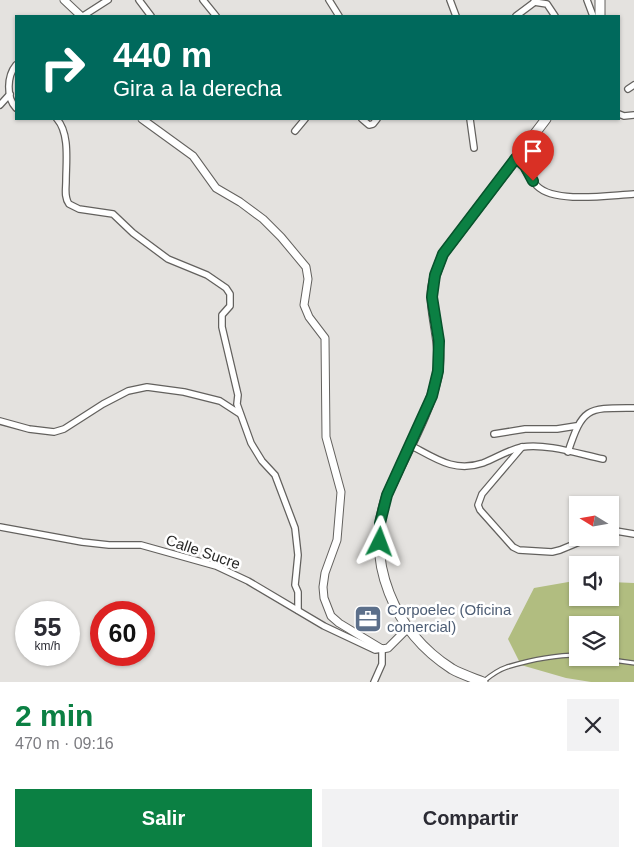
<!DOCTYPE html>
<html lang="es">
<head>
<meta charset="utf-8">
<style>
  :root { --surface:#fff; --page:#f2f2f3; --text:#2b2b33; --muted:#7c7c81; --accent:#0b8043 }
  body { margin:0; font-family:Helvetica,sans-serif; background:var(--page); color:var(--text); height:100vh; display:flex; flex-direction:column; font-size:19px; white-space:nowrap }
  * { box-sizing:border-box; margin:0 }
  p { font-size:16px; color:var(--muted) }
  .icon { flex:none; width:28px; height:28px; fill:none; stroke:currentColor; stroke-width:2; stroke-linecap:round; stroke-linejoin:round }
  .map { position:relative; height:682px; overflow:hidden }
  .panel { display:flex; flex-direction:column; background:var(--surface); flex:1 }
  .panel>* { flex:none }
  .top-card { position:absolute; left:15px; top:15px; width:605px; height:105px; border-radius:0px; box-shadow:0 1px 4px #0004; background:#00695c; color:#fff; overflow:hidden }
  .needle { width:32px; rotate:281deg }
  .tools { position:absolute; left:569px; top:496px; display:grid; gap:10px }
  .tools a { display:grid; place-items:center; width:50px; height:50px; border-radius:0px; background:var(--surface); box-shadow:0 1px 4px #0004; font-size:25px }
  .speed { position:absolute; left:15px; top:601px; display:flex; gap:10px; font-size:25px; font-weight:700; text-align:center }
  .speed>* { display:grid; place-content:center; width:65px; height:65px; border-radius:50%; background:var(--surface); box-shadow:0 1px 4px #0004; line-height:1 }
  .speed small { font-size:12px; font-weight:400 }
  .speed .limit { border:8px solid #d22; background:#fff; color:#111 }
  .pin { position:absolute; display:grid; place-items:center; width:42px; height:42px; color:#fff; margin:-51px -21px; border-radius:50% 50% 50% 0; rotate:-45deg; box-shadow:0 0 5px #0007 }
  .pin .icon { rotate:45deg }
  .me { position:absolute; width:55px; margin:-28px; rotate:3deg; stroke-linejoin:round; filter:drop-shadow(0 0 4px #0008) }
  .turn { display:flex; align-items:center; gap:18px; height:105px; padding:0 15px; font-size:22px }
  .turn .icon { width:65px; height:65px; stroke-width:2.5 }
  .turn b { display:block; font-size:35px; line-height:42px }
  .round { display:grid; place-items:center; flex:none; width:52px; height:52px; border-radius:0px; background:var(--page) }
  .headline { display:flex; align-items:center; justify-content:space-between; height:85px; padding:0 15px }
  h1 { font-size:30px; font-weight:800; line-height:38px; color:var(--accent) }
  .button { display:flex; gap:10px; margin-top:auto; padding:10px 15px }
  .button a { flex:1; height:58px; border-radius:0px; background:var(--accent); color:#fff; font-size:20px; font-weight:800; line-height:58px; text-align:center }
  .button a+a { background:var(--page); color:var(--text) }
  .map>svg:first-child { display:block }
  .green { fill:#b1bd80; fill-rule:evenodd }
  .lines { fill:none; stroke-linecap:round; stroke-linejoin:round }
  .service-casing { stroke:#63615e; stroke-width:5.5 }
  .minor-casing { stroke:#63615e; stroke-width:8 }
  .tertiary-casing { stroke:#63615e; stroke-width:9 }
  .primary-casing { stroke:#63615e; stroke-width:11 }
  .service { stroke:#fff; stroke-width:3 }
  .minor { stroke:#fff; stroke-width:5.5 }
  .tertiary { stroke:#fff; stroke-width:7 }
  .primary { stroke:#fff; stroke-width:9 }
  .route-casing { stroke:#07532c; stroke-width:12 }
  .route { stroke:#0b8043; stroke-width:9 }
  .labels { text-anchor:middle; stroke-width:5; stroke-linejoin:round; paint-order:stroke }
  .street-label { font-size:15px; fill:#292928; stroke:#fff }
  .service-label { font-size:15px; fill:#4e5e75; stroke:#fff; text-anchor:start }
</style>
</head>
<body>
<div class="map">
<svg width="634" height="682" viewBox="0 0 634 682">
  <rect width="100%" height="100%" fill="#e4e2df"/>
  <path class="green" d="M 574,581 L 577,582 L 578,598 L 610,598 L 610,582 L 634,583 L 634,682 L 591,682 L 566,678 L 521,665 L 508,639 L 534,588 ZM 578,625 L 610,625 L 610,658 L 578,658 Z"/>
  <g class="lines">
    <g class="service-casing">
      <g id="service">
        <path d="M 597,658 L 634,663"/>
        <path d="M 484,681 C 490,676 498,670 507,667 C 527,661 556,655 578,655"/>
      </g>
    </g>
    <g class="minor-casing">
      <g id="minor">
        <path d="M 139,0 L 151,16"/>
        <path d="M 203,0 L 216,16"/>
        <path d="M 329,0 L 339,16"/>
        <path d="M 450,0 L 456,16"/>
        <path d="M 587,0 L 593,16"/>
        <path d="M 534,2 L 547,4 L 555,16"/>
        <path d="M 83,16 L 108,0"/>
        <path d="M 516,16 L 536,1"/>
        <path d="M 16,65 C 7,76 6,97 16,108"/>
        <path d="M 628,89 L 634,85"/>
        <path d="M 0,105 L 10,94"/>
        <path d="M 619,114 L 624,116 L 634,115"/>
        <path d="M 57,119 C 70,134 66,162 66,181 C 66,189 64,197 69,204 L 79,209 L 113,214 L 133,233 L 168,259 L 207,275 L 226,288 L 230,294 L 230,306 L 222,315 L 222,327 L 238,395 L 237,404 L 251,443 L 262,461 L 275,475 L 295,528 L 298,555 L 295,585 L 298,592 L 298,610"/>
        <path d="M 362,119 L 369,125 L 373,124 L 377,119"/>
        <path d="M 470,119 L 474,148"/>
        <path d="M 295,131 L 305,119"/>
        <path d="M 516,158 C 525,167 529,178 537,186 C 555,204 610,195 634,194"/>
        <path d="M 0,421 L 29,429 L 54,432 L 64,429 L 103,404 L 128,391 L 147,387 L 184,392 L 220,401 L 240,414"/>
        <path d="M 494,434 L 525,429 L 557,429 L 576,426"/>
        <path d="M 410,445 C 435,458 454,473 483,463 C 496,458 508,450 522,447 C 546,443 579,454 603,459"/>
        <path d="M 522,447 L 482,494 L 478,505 L 480,510 L 513,547 L 519,550 L 552,552 L 560,550 L 589,538"/>
        <path d="M 568,452 C 583,406 588,408 634,408"/>
        <path d="M 0,527 L 82,542 L 109,545 L 141,545 L 216,566 L 248,581 L 324,626 L 375,650 L 382,649 L 382,664 L 374,682"/>
        <path d="M 610,530 L 634,534"/>
      </g>
    </g>
    <g class="tertiary-casing">
      <g id="tertiary">
        <path d="M 64,0 L 81,16"/>
        <path d="M 142,119 L 193,156 L 216,188 L 240,202 L 263,219 L 281,237 L 306,267 L 308,279 L 304,305 L 309,317 L 325,338 L 326,437 L 341,492 L 337,540 L 325,573 L 323,587 L 324,598 L 331,616 L 339,623 L 382,649 L 388,648 L 407,629"/>
      </g>
    </g>
    <g class="primary-casing">
      <g id="primary">
        <path d="M 600,16 L 600,0"/>
        <path d="M 483,682 C 473,678 461,674 452,669 C 394,632 364,561 387,495 C 391,486 396,476 400,467 C 414,438 430,408 437,377 C 443,350 433,324 432,298 C 431,283 438,268 443,254 L 546,119"/>
      </g>
    </g>
    <use href="#service" class="service"/>
    <use href="#minor" class="minor"/>
    <use href="#tertiary" class="tertiary"/>
    <use href="#primary" class="primary"/>
  </g>
  <g class="lines">
    <g class="route-casing">
      <path id="route" d="M 380,542 L 380,523 L 387,495 L 432,396 L 438,371 L 439,341 L 432,297 L 435,275 L 443,254 L 516,158 L 525,166 L 533,181"/>
    </g>
    <use href="#route" class="route"/>
  </g>
  <defs>
    <g id="office-square" transform="scale(1.4375)"><rect x="-9" y="-9" width="18" height="18" rx="4" fill="#5c6f8a" stroke="#fff"/><path d="M-6-3h4V-5.5h4V-3h4V5H-6ZM-1-4.5V-3h2v-1.5ZM-6 0V1H6V0Z" fill="#fff"/></g>
  </defs>
  <g fill-rule="evenodd">
    <use href="#office-square" x="368" y="619"/>
  </g>
  <g class="labels">
    <g class="street-label">
      <text transform="translate(203 552) rotate(19)" y="5">Calle Sucre</text>
    </g>
    <g class="service-label">
      <text x="387" y="615">Corpoelec (Oficina<tspan x="387" dy="17">comercial)</tspan></text>
    </g>
  </g>
</svg>
<div class="tools">
<a><svg class="needle" viewBox="-14 -14 28 28"><path d="M0-13l5 13h-10z" fill="#e53935"/><path d="M0 13l5-13h-10z" fill="#7c7c81"/></svg></a>
<a><svg class="icon" aria-label="sound" viewBox="0 0 24 24"><path d="M4 9h4l5-4v14l-5-4H4zM17 9q2 3 0 6"/></svg></a>
<a><svg class="icon" aria-label="layers" viewBox="0 0 24 24"><path d="M12 4l9 5-9 5-9-5zM3 14l9 5 9-5"/></svg></a>
</div>
<div class="speed"><div>55<small>km/h</small></div><div class="limit">60</div></div>
<div class="pin" style="left:533px;top:181px;background:#d93025"><svg class="icon" aria-label="arrive" viewBox="0 0 24 24"><path d="M6 21V4h12l-3 4 3 4H6"/></svg></div>
<svg class="me" style="left:380px;top:542px" viewBox="-20 -20 40 40"><path d="M0-17L14 15 0 8-14 15z" fill="#0b8043" stroke="#fff" stroke-width="4"/></svg>
<div class="top-card">
<div class="turn"><svg class="icon" aria-label="right" viewBox="0 0 24 24"><path d="M7 20v-9h11M14 6l5 5-5 5"/></svg><div><b>440 m</b>Gira a la derecha</div></div>
</div>
</div>
<section class="panel">
<div class="headline"><div><h1>2 min</h1><p>470 m · 09:16</p></div><a class="round"><svg class="icon" aria-label="close" viewBox="0 0 24 24"><path d="M6 6l12 12M18 6L6 18"/></svg></a></div>
<div class="button"><a>Salir</a><a>Compartir</a></div>
</section>
</body>
</html>
